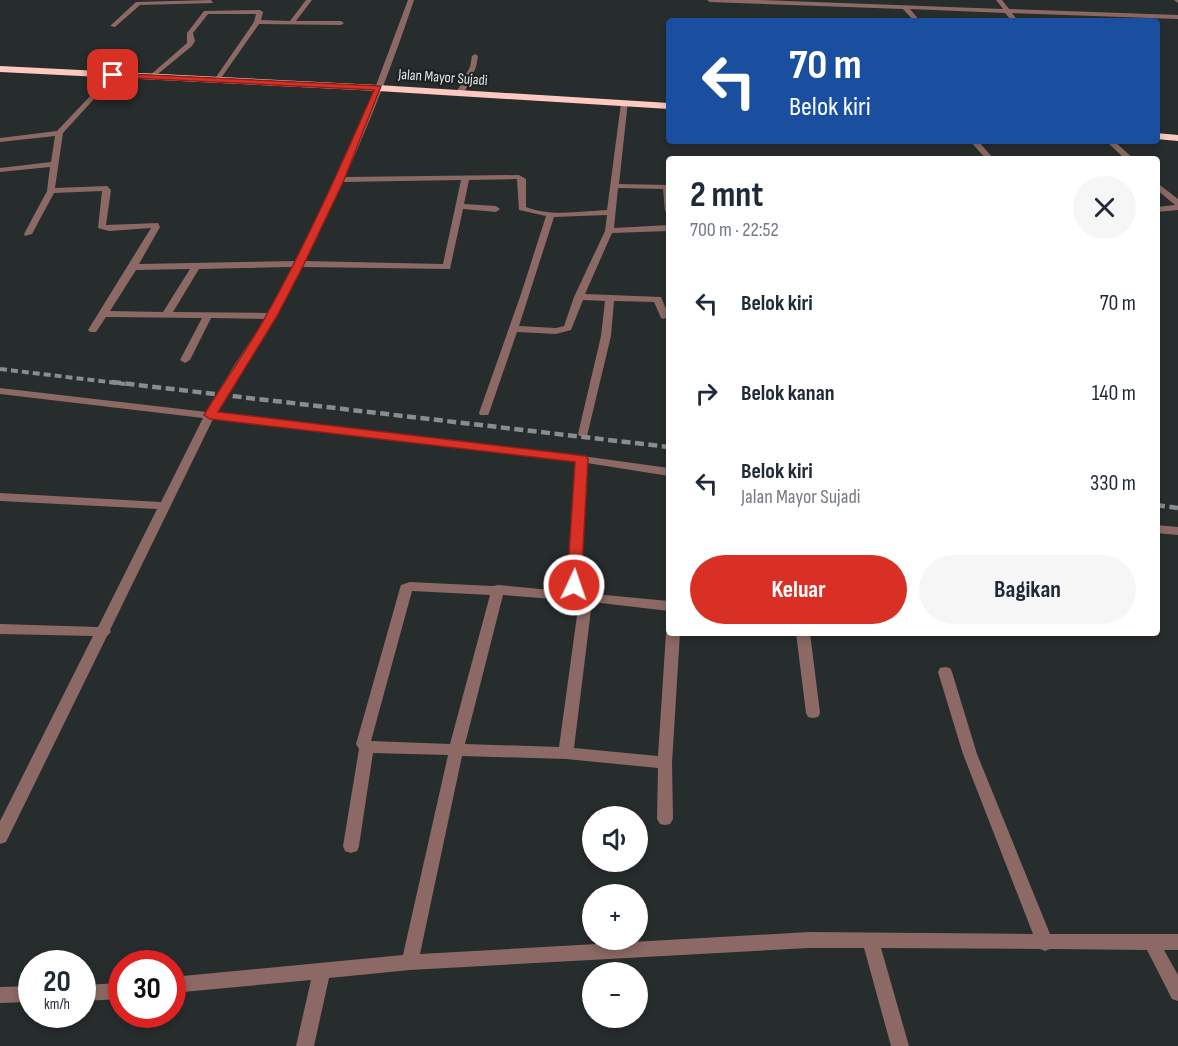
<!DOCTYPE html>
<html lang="id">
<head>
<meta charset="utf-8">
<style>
  :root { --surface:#fff; --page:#f6f6f7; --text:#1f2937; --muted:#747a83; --accent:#d93025 }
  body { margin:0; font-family:"Sofia Sans Condensed",sans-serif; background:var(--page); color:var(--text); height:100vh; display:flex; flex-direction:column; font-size:22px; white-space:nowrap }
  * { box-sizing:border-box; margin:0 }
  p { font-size:20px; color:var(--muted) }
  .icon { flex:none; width:33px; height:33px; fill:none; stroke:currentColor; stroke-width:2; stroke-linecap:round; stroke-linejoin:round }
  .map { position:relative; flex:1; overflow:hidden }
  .sheet { position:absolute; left:666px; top:156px; width:494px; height:480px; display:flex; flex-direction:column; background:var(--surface); border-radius:6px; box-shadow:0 3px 9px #0003 }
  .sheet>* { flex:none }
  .guide { position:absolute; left:666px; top:18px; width:494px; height:126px; border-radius:6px; box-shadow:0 3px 9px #0003; background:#1a4fa0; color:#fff; overflow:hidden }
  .controls { position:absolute; left:582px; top:806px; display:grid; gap:12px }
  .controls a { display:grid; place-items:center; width:66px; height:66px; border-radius:50%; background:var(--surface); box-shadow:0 3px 9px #0003; font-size:30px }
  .speed { position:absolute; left:18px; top:950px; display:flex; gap:12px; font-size:30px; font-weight:700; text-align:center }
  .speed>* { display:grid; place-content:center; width:78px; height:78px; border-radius:50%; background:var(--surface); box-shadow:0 3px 9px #0003; line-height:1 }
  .speed small { font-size:15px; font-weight:400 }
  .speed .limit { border:9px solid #d22; background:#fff; color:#111 }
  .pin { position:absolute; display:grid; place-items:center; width:51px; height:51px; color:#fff; margin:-26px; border-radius:12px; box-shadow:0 3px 9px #0006 }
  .me { position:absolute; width:66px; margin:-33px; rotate:3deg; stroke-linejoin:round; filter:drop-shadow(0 0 4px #0008) }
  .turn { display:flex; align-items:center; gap:21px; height:126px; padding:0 24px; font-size:27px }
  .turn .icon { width:78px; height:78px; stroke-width:2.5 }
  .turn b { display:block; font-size:42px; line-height:51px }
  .round { display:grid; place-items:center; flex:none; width:63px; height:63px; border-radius:32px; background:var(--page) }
  .overview { display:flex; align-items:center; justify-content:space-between; height:102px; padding:0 24px }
  h1 { font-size:36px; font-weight:700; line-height:45px }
  .cta { display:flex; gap:12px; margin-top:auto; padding:12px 24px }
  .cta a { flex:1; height:69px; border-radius:36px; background:var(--accent); color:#fff; font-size:24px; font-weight:700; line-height:69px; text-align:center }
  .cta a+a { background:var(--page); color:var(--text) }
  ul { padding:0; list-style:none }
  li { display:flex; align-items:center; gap:18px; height:90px; padding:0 24px }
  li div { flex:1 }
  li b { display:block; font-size:22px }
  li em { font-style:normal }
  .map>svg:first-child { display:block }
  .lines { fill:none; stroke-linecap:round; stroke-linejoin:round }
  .street { fill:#8c6964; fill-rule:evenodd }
  .highway { fill:#fdc9c1; fill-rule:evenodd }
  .rail-far1 { stroke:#898d8e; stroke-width:4; stroke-dasharray:7 4; stroke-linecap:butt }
  .rail { stroke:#898d8e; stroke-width:4.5; stroke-dasharray:9 4.5; stroke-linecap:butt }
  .route { fill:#d93025; stroke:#8d1f18; stroke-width:1.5 }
  .labels { text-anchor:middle; stroke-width:4.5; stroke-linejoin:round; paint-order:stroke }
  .far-street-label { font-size:15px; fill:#e3e6e7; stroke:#1d2223 }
</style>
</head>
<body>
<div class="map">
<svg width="1178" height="1046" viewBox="0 0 1178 1046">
  <rect width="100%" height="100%" fill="#272c2d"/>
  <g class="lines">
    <g class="street">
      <path d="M 211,0 L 213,3 L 140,5 L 115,27 L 110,26 L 136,2 Z"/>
      <path d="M 306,0 L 312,0 L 296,21 L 341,21 L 344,23 L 341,25 L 259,24 L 219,81 L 217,82 L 214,80 L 254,22 L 256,14 L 208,14 L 193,33 L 195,41 L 192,46 L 153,78 L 148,77 L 187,43 L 187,33 L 204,11 L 260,10 L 263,12 L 261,20 L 290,21 Z"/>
      <path d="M 408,0 L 414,0 C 394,60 371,120 345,177 L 519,175 L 526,179 L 526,207 C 551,217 581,211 607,210 L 621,103 L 628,101 L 619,184 L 669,185 L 669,214 L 665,211 L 663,189 L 618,188 L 614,228 L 669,225 L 669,231 L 612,233 L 585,294 L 661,297 L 669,316 L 664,319 L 661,318 L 654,302 L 614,301 L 611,336 L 587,436 L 579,436 L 578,434 L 601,336 L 605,301 L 583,300 L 571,330 L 556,334 L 517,332 L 489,413 L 488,415 L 480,415 L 479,413 L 521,294 L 546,216 L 519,210 L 517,179 L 469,180 L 464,204 L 496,206 L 500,209 L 496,212 L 463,209 L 450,269 L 302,267 C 277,317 246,364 217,413 L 582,456 L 669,468 L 669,476 L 587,463 L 580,585 L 578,588 L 570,588 L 568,585 L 576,462 L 213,419 L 110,630 L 111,632 L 107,636 L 6,842 L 0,844 L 0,821 L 93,636 L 0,634 L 0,624 L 98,627 L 157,509 L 0,501 L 0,493 L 161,502 L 203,418 L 0,394 L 0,388 L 207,412 L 233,367 L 265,319 L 211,318 L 190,360 L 185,363 L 180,360 L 202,318 L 106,317 L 96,332 L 90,332 L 88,330 L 151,228 L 109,231 L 98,228 L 102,191 L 54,193 L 32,234 L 25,236 L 24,234 L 47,191 L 50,167 L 0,172 L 0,168 L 51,162 L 55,136 L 0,142 L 0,138 L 57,131 L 111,74 L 115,74 L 115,76 L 63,133 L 55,188 L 107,186 L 111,190 L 106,225 L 158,223 L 160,227 L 139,264 L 296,261 L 363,120 ZM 461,180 L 443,264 L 305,261 L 343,182 ZM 607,215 L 605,231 L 574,297 L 564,326 L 556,328 L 519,326 L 554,217 ZM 293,267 L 269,313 L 173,312 L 199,269 ZM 190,269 L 163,312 L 110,311 L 136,270 Z"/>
      <path d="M 707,0 L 760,0 L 1003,9 L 996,0 L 1002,0 L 1009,9 L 1178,15 L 1178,19 L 1012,13 L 1018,21 L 1012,21 L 1005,13 L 910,9 L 920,21 L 914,21 L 903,9 L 710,2 Z"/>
      <path d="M 1174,0 L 1178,0 L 1178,3 Z"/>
      <path d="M 475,54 L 478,56 L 476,67 L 464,93 L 458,94 L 456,93 L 470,67 L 472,56 Z"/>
      <path d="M 970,141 L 978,141 L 994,159 L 986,159 Z"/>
      <path d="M 1106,141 L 1114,141 L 1134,159 L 1125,159 Z"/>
      <path d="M 1156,182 L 1178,199 L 1178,210 L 1156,212 L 1156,207 L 1175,205 L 1156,189 Z"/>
      <path d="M 1156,525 L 1178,527 L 1178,535 L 1156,533 Z"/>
      <path d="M 410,582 L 493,586 L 498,585 L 669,601 L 669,611 L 592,602 L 574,748 L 658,756 L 666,633 L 669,629 L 669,633 L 680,633 L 672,763 L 673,819 L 670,824 L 665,825 L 660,824 L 657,819 L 658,768 L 566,759 L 462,756 L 420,954 L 809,932 L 1033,934 L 963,754 L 938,672 L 940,668 L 945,667 L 950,668 L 952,672 L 977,754 L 1050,934 L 1178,934 L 1178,950 L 1164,950 L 1178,975 L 1178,1001 L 1172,999 L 1147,950 L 1050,949 L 1045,951 L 1040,949 L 881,948 L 909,1046 L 891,1046 L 864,948 L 809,948 L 410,970 L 329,978 L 314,1046 L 296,1046 L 311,980 L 172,993 L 172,977 L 403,955 L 448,755 L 373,753 L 359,846 L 357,851 L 351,853 L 345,851 L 343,846 L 359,749 L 356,744 L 400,588 L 401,585 ZM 412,591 L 490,595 L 450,744 L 371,741 ZM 503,595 L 579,601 L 559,747 L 465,744 Z"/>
      <path d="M 796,633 L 810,633 L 820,713 L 818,717 L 813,718 L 808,717 L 806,713 Z"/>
      <path d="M 122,983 L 122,999 L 82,1001 L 82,985 Z"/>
      <path d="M 32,986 L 32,1002 L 0,1003 L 0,987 Z"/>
    </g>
    <g class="highway">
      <path d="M 0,66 L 378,85 L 669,103 L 669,109 L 378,91 L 0,72 Z"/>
      <path d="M 1156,133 L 1178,135 L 1178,141 L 1156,139 Z"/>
    </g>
    <path class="rail-far1" d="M 0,369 L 125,384"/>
    <g class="rail">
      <path d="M 112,382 L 669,447"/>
      <path d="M 1156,505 L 1178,508"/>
    </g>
  </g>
  <path class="route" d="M 110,73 L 381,86 L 344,180 L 304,264 L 277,316 L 218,412 L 586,456 L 588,459 L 581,585 L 579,589 L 569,589 L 567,585 L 575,462 L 210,419 L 204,415 C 224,381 248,349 267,314 C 307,242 341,166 374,90 L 113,77 L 110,77 Z"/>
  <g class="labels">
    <g class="far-street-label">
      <text transform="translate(443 77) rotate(4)" y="5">Jalan Mayor Sujadi</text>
    </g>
  </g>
</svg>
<div class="controls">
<a><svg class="icon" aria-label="sound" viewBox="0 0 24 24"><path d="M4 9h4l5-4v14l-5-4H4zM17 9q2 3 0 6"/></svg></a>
<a>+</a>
<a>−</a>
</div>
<div class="speed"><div>20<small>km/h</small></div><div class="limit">30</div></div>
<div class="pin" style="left:113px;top:75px;background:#d93025"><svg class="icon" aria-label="arrive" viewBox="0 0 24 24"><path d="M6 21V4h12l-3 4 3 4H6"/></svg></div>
<svg class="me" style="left:574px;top:585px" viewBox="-20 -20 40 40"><circle r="17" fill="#d93025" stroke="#fff" stroke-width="3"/><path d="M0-11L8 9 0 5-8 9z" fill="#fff"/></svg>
<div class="guide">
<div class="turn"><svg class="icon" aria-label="left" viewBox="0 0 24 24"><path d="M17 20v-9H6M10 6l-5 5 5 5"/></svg><div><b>70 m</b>Belok kiri</div></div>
</div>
<section class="sheet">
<div class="overview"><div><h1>2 mnt</h1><p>700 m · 22:52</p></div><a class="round"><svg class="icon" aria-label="close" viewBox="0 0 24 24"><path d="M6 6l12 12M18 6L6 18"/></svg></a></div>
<ul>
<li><svg class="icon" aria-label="left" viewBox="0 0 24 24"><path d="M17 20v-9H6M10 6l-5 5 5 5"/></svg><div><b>Belok kiri</b></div><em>70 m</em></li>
<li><svg class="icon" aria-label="right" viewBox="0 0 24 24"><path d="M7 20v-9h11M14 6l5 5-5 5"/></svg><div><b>Belok kanan</b></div><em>140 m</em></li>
<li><svg class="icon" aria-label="left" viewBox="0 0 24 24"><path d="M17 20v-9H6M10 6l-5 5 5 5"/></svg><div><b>Belok kiri</b><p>Jalan Mayor Sujadi</p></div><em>330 m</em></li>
</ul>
<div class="cta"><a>Keluar</a><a>Bagikan</a></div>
</section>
</div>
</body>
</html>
